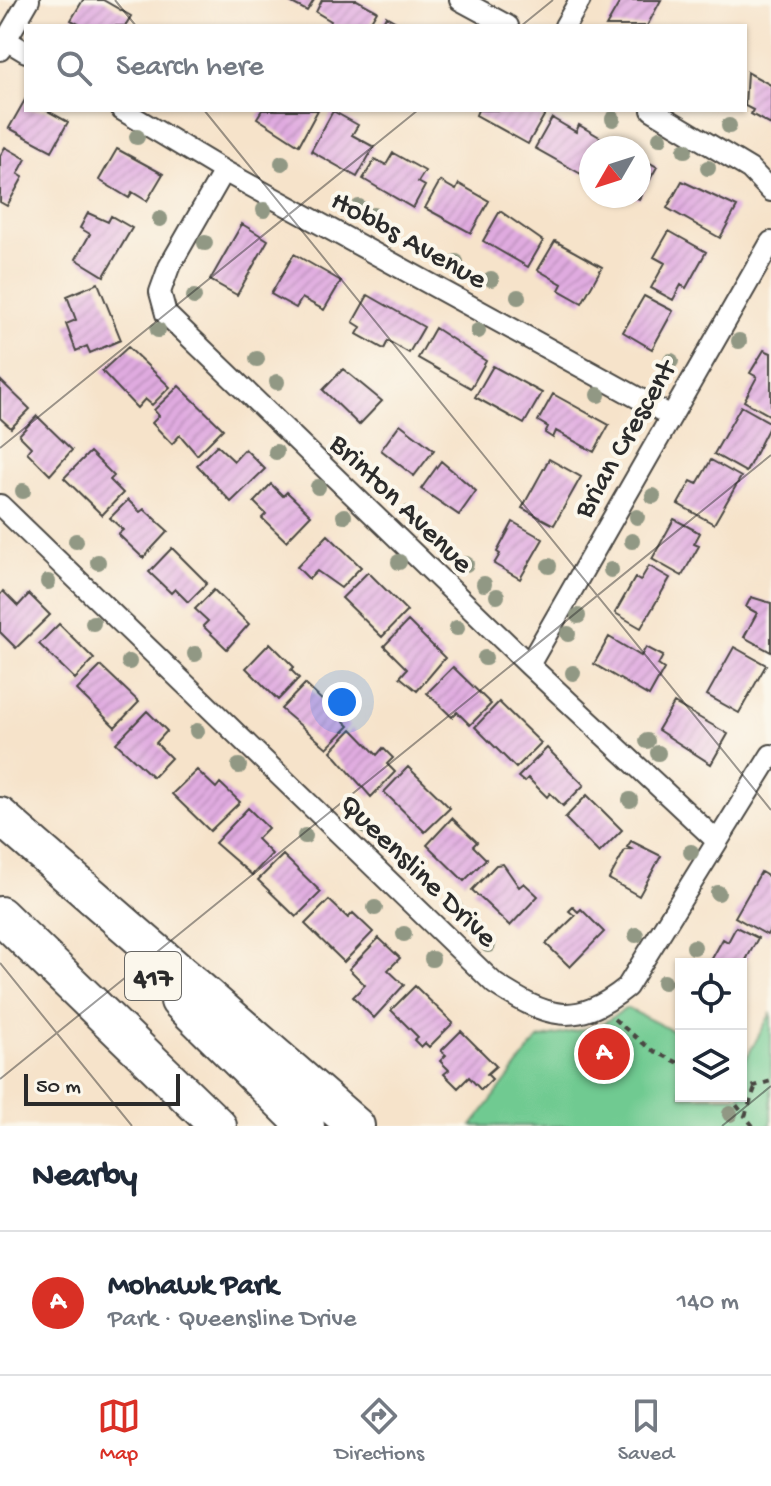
<!DOCTYPE html>
<meta charset="utf-8">
<style>
:root{--surface:#fff;--page:#f2f2f3;--text:#1f2937;--muted:#747a83;--line:#e0e1e3;--accent:#d93025}
body{margin:0;font-family:"Gochi Hand",sans-serif;background:var(--page);color:var(--text)}
.controls{position:absolute;right:24px;bottom:24px;display:grid;overflow:hidden;border-radius:0px;box-shadow:0 2px 6px #0004}
.controls button{width:72px;height:72px;display:grid;place-items:center;padding:0;border:0;border-bottom:2px solid var(--line);background:var(--surface);color:var(--text);font:40px sans-serif}
.compass{position:absolute;left:579px;top:136px;width:72px;height:72px;border-radius:50%;background:var(--surface);box-shadow:0 2px 6px #0004;rotate:231deg}
.scale{position:absolute;left:24px;bottom:20px;width:156px;box-sizing:border-box;padding-left:8px;border:4px solid #2b2b2b;border-top:0;font-size:22px;line-height:28px;white-space:nowrap;color:#2b2b2b;-webkit-text-stroke:6px #fbf7ec;paint-order:stroke}
.you{position:absolute;left:342px;top:702px;width:28px;height:28px;margin:-20px;border:6px solid #fff;border-radius:50%;background:#1a73e8;box-shadow:0 0 0 12px #1a73e833}
.badge{display:grid;place-items:center;width:52px;height:52px;border-radius:50%;background:var(--accent);color:#fff;font-size:26px;font-weight:700}
.pin{position:absolute;translate:-50% -50%;border:4px solid #fff;box-shadow:0 2px 8px #0006}
.list{margin:0;padding:0;list-style:none}
h2{display:flex;justify-content:space-between;align-items:center;height:104px;margin:0;padding:0 32px;font-size:34px}
h2 small{font-size:26px;font-weight:400;color:var(--muted)}
.list li{display:grid;grid-template-columns:52px 1fr auto;gap:24px;align-items:center;box-sizing:border-box;height:144px;padding:0 32px;border-top:2px solid var(--line)}
.list b{display:block;font-size:30px;white-space:nowrap}
.list p{margin:0;font-size:26px;white-space:nowrap;color:var(--muted)}
.list em{font-size:26px;font-style:normal;color:var(--muted)}
.icon{flex:none;width:44px;height:44px;fill:none;stroke:currentColor;stroke-width:2;stroke-linecap:round;stroke-linejoin:round}
.map{position:relative;flex:none;width:771px;height:1126px;overflow:hidden}
.search{position:absolute;background:var(--surface);box-shadow:0 2px 6px #0004;left:24px;right:24px;top:24px;height:88px;display:flex;align-items:center;gap:20px;box-sizing:border-box;padding:0 28px;border-radius:0px;color:var(--muted);font-size:30px}
.sheet{height:248px;background:var(--surface)}
nav{display:flex;justify-content:space-around;align-items:center;box-sizing:border-box;height:112px;border-top:2px solid var(--line);background:var(--surface);font-size:22px;color:var(--muted)}
nav a{display:grid;justify-items:center;gap:4px}
nav .on{color:var(--accent)}
.map>svg:first-child{display:block}
.green{fill:#6fca91;stroke:#4d7a5e;stroke-width:2}
.building{fill:url(#building-hatch)}
.lines{fill:none;stroke-linecap:round;stroke-linejoin:round}
.minor-casing{stroke:#494743;stroke-width:24}
.motorway-casing{stroke:#494743;stroke-width:40}
.path{stroke:#494743;stroke-width:4;stroke-dasharray:6 6;stroke-linecap:butt}
.minor{stroke:#fff;stroke-width:20}
.motorway{stroke:#fff;stroke-width:36}
.tree{fill:#919884}
.ticks{fill:none;stroke:#2b2b2b;stroke-width:2;stroke-opacity:0.45}
.labels{text-anchor:middle;stroke-width:8;stroke-linejoin:round;paint-order:stroke}
.shield{fill:#fbf7ec;stroke:#696865;stroke-width:2}
.shield-label{font-size:28px;font-weight:bold;fill:#2b2b2b}
.street-label{font-size:30px;fill:#2b2b2b;stroke:#fbf7ec}
</style>
<div class="map">
<svg width="771" height="1126" viewBox="0 0 771 1126">
<defs>
<pattern id="building-hatch" width="6" height="6" patternUnits="userSpaceOnUse" patternTransform="scale(2)"><rect width="6" height="6" fill="#e0abe0"/><path d="M-1 1l2-2M0 6l6-6M5 7l2-2" fill="none" stroke="#c093c0"/></pattern>
</defs>
<rect width="100%" height="100%" fill="#fbf7ec"/>
<filter id="ink" filterUnits="userSpaceOnUse"><feTurbulence type="fractalNoise" baseFrequency=".0125" numOctaves="2"/><feDisplacementMap in="SourceGraphic" scale="16" xChannelSelector="R" yChannelSelector="G"/><feConvolveMatrix kernelMatrix="1 2 1 2 8 2 1 2 1" color-interpolation-filters="sRGB"/></filter>
<filter id="wash" filterUnits="userSpaceOnUse"><feTurbulence type="fractalNoise" baseFrequency=".006" numOctaves="4" result="noise"/><feDisplacementMap in="SourceGraphic" scale="32" xChannelSelector="R" yChannelSelector="G"/><feGaussianBlur stdDeviation="1.8" result="paint"/><feColorMatrix in="noise" values="0 0 0 0 0 0 0 0 0 0 0 0 0 0 0 0 0 1.4 0 .05"/><feComposite in="paint" operator="in"/></filter>
<g filter="url(#wash)">
<rect width="100%" height="100%" fill="#f6e3ca"/>
<path class="green" d="M627,1008l54,27v61h60v-28l30,-55v113h-299l66,-87 60,-13z"/>
<g id="blocks">
<path class="building" d="M83,0h20l28,16 -6,10h-43l-11,-6z
M286,0h28l-7,11z
M322,0h35l20,11 -9,15h-40l3,-5 -15,-9z
M621,0h40l-14,26h-41z
M386,16l17,10h-22z
M747,72l24,13v40l-20,-11 2,-4 -8,-4z
M26,98v12h20l22,12 -16,29 -43,-23z
M262,110h56l-19,35 -42,-27z
M478,110h60l7,4 -17,30 -52,-29z
M333,111l25,14 -6,10 22,12 -17,30 -46,-26z
M552,118l24,14 3,-7 24,14 -5,8 -7,1v9l-10,17 -46,-26z
M5,147l21,12 -8,15 5,3 -16,29 -7,-4v-46z
M117,149l46,25 -16,27 -15,-9 -3,6 -30,-18z
M393,153l32,18 -7,11 7,4 -12,22 -50,-29 12,-20 11,6z
M639,157l18,10 -18,32 -6,-3h6z
M440,181l16,9 3,-6 30,17 -18,32 -46,-25z
M682,181l55,26 -17,31 -53,-30z
M500,211l43,30 -15,26 -45,-26z
M88,213l20,9 3,-6 21,12 -28,48 -28,-17 14,-25 -10,-6z
M242,224l26,16 -31,55 -27,-15z
M669,231l37,21 -20,36 -5,-3 -8,15 -22,-12 14,-25 -11,-6z
M555,241l47,26 -20,36 -23,-13 3,-6 -24,-14z
M294,254l47,27 -17,29 -22,-12 -6,10 -25,-14z
M98,283l23,57 -31,13 -3,-7 -11,5 -10,-27 10,-4 -9,-24z
M368,295l56,32 -15,26 -21,-12 -4,8 -27,-15 4,-7 -8,-5z
M644,296l29,15 -21,38 -29,-17z
M435,328l51,33 -15,27 -53,-30z
M128,347l42,40 -18,18 -7,-6 -8,9 -35,-37z
M764,350l7,3v63l-27,-15 13,-24 -7,-4z
M493,366l49,27 -18,31 -49,-27z
M343,369l39,32 -23,24 -36,-35z
M0,380l30,29 -19,19 -11,-10z
M179,386l44,43 -26,26 -17,-20 -8,9 -20,-21 7,-7 -5,-6z
M553,394l56,31 -15,27 -38,-21 -3,7 -8,-5 3,-6 -10,-6z
M741,406l30,17 -25,49 -32,-18z
M37,416l35,34 -22,25 -23,-23 4,-5 -12,-12z
M400,424l34,26 -20,26 -33,-26z
M217,445l17,16 11,-12 20,20 -34,33 -34,-37z
M90,452l24,24 -4,4 13,13 -21,22 -38,-37z
M549,459l32,18 -27,48 -32,-17z
M711,460l30,17 -27,47 -36,-20 13,-23 6,3z
M441,461l35,30 -17,24 -38,-26z
M271,484l12,12 4,-4 24,23 -25,26 -24,-23 4,-4 -12,-12z
M128,500l12,12 4,-3 24,22 -25,27 -25,-24 5,-4 -13,-12z
M674,519l26,14 -6,11 5,2 -17,30 -30,-17z
M513,522l30,17 -23,40 -26,-15 6,-10 -3,-2z
M328,535l33,32 -20,21 -24,-17 -8,8 -12,-12z
M172,548l35,35 -19,19 -13,-13 -4,4 -22,-21z
M649,566l21,12 -29,50 -26,-15 20,-35 5,3z
M368,572l39,39 -25,26 -40,-39z
M214,590l35,34 -22,25 -24,-23 5,-5 -13,-12z
M3,591l15,15 11,-12 21,21 -34,33 -16,-16v-37z
M751,597l20,6v49l-27,-15 13,-24 -11,-6z
M408,621l37,37 -28,33 -17,-14 7,-8 -23,-23z
M59,624l35,35 -19,20 -36,-35z
M609,637l32,19 5,-9 17,9 -5,9 6,4 -15,27 -55,-32z
M270,643l24,24 -3,3 8,8 -21,22 -32,-32z
M734,647l32,18 -27,48 -32,-18z
M101,666l38,36 -24,25 -38,-37z
M453,667l38,37 -21,21 -13,-13 -5,5 -25,-24z
M305,684l44,42 -22,22 -46,-39z
M499,702l42,41 -25,25 -41,-41z
M674,703l54,31 -17,30 -53,-34z
M147,711l20,20 -11,12 15,15 -18,19 -37,-34z
M352,729l25,26 6,-7 10,10 -6,6 8,8 -24,25 -40,-46z
M547,748l37,37 -21,21 -13,-13 -3,4 -19,-19 -4,4 -6,-5z
M408,767l42,41 -25,24 -41,-40z
M197,770l19,18 4,-5 20,19 -30,29 -38,-37z
M587,795l35,35 -23,23 -34,-35z
M248,808l20,20 -11,11 15,15 -20,21 -37,-32z
M452,818l25,24 -4,4 13,13 -22,22 -37,-36z
M631,841l30,15 -22,40 -30,-17 16,-29 6,-1 -4,-2z
M283,855l38,37 -25,25 -38,-37z
M503,864l16,23 5,-4 14,13 -28,30 -38,-36 24,-25z
M761,872l10,6v50l-4,7 -32,-18z
M329,900l19,18 5,-5 20,19 -29,30 -39,-38z
M573,907l5,5 3,-3 23,23 -34,35 -24,-23 29,-28 -6,-5z
M736,927l22,11 -17,31v-5h-32l14,-25 5,3z
M379,938l21,20 -12,12 16,15 -30,33 -21,-21 12,-12 -16,-16z
M415,986l38,37 -24,24 -4,-4 -4,4 -7,-7 4,-3 -27,-27z
M461,1031l35,35 -9,8 5,5 -11,11 -12,-13 -11,11 -14,-14 5,-4 -9,-9 6,-6 -5,-4z"/>
</g>
</g>
<g filter="url(#ink)">
<use href="#blocks" fill-opacity="0" stroke="#494743" stroke-width="2"/>
<g class="lines">
<defs>
<path id="minor" d="M460,0l48,26
M565,26l15,-26
M6,40l20,12
M0,50l29,-50
M122,110l102,61 447,245
M652,110l98,59 21,22
M224,171l-55,96 -9,25 6,22 363,351 188,176
M0,505l495,479c51,33 80,45 132,3l144,-232
M529,665l242,-423"/>
<path id="motorway" d="M0,816l356,310
M0,915l218,211
M179,1001l127,125"/>
</defs>
<use href="#minor" class="minor-casing"/>
<use href="#motorway" class="motorway-casing"/>
<path class="path" d="M614,1019l36,30 31,15
M741,1090l30,-9
M729,1096l16,20
M753,1126l-8,-10 10,-28"/>
<use href="#minor" class="minor"/>
<use href="#motorway" class="motorway"/>
</g>
<g class="tree">
<circle cx="613" cy="119" r="8"/>
<circle cx="729" cy="126" r="8"/>
<circle cx="137" cy="137" r="8"/>
<circle cx="660" cy="138" r="8"/>
<circle cx="685" cy="150" r="8"/>
<circle cx="282" cy="163" r="8"/>
<circle cx="708" cy="168" r="8"/>
<circle cx="359" cy="207" r="8"/>
<circle cx="264" cy="210" r="8"/>
<circle cx="373" cy="215" r="8"/>
<circle cx="160" cy="219" r="8"/>
<circle cx="205" cy="243" r="8"/>
<circle cx="456" cy="262" r="8"/>
<circle cx="491" cy="279" r="8"/>
<circle cx="194" cy="297" r="8"/>
<circle cx="518" cy="297" r="8"/>
<circle cx="158" cy="330" r="8"/>
<circle cx="478" cy="331" r="8"/>
<circle cx="739" cy="341" r="8"/>
<circle cx="257" cy="359" r="8"/>
<circle cx="671" cy="361" r="8"/>
<circle cx="277" cy="382" r="8"/>
<circle cx="598" cy="395" r="8"/>
<circle cx="276" cy="452" r="8"/>
<circle cx="378" cy="483" r="8"/>
<circle cx="318" cy="487" r="8"/>
<circle cx="23" cy="491" r="8"/>
<circle cx="653" cy="496" r="8"/>
<circle cx="409" cy="513" r="8"/>
<circle cx="344" cy="516" r="8"/>
<circle cx="637" cy="517" r="8"/>
<circle cx="76" cy="541" r="8"/>
<circle cx="632" cy="541" r="8"/>
<circle cx="98" cy="562" r="8"/>
<circle cx="399" cy="562" r="8"/>
<circle cx="466" cy="564" r="8"/>
<circle cx="549" cy="566" r="8"/>
<circle cx="611" cy="570" r="8"/>
<circle cx="48" cy="582" r="8"/>
<circle cx="484" cy="584" r="8"/>
<circle cx="497" cy="596" r="8"/>
<circle cx="578" cy="616" r="8"/>
<circle cx="93" cy="623" r="8"/>
<circle cx="457" cy="628" r="8"/>
<circle cx="568" cy="634" r="8"/>
<circle cx="195" cy="654" r="8"/>
<circle cx="485" cy="658" r="8"/>
<circle cx="129" cy="662" r="8"/>
<circle cx="573" cy="673" r="8"/>
<circle cx="197" cy="731" r="8"/>
<circle cx="647" cy="741" r="8"/>
<circle cx="658" cy="753" r="8"/>
<circle cx="239" cy="766" r="8"/>
<circle cx="630" cy="800" r="8"/>
<circle cx="366" cy="827" r="8"/>
<circle cx="305" cy="836" r="8"/>
<circle cx="691" cy="852" r="8"/>
<circle cx="405" cy="863" r="8"/>
<circle cx="718" cy="893" r="8"/>
<circle cx="375" cy="908" r="8"/>
<circle cx="455" cy="908" r="8"/>
<circle cx="471" cy="925" r="8"/>
<circle cx="404" cy="934" r="8"/>
<circle cx="636" cy="935" r="8"/>
<circle cx="488" cy="945" r="8"/>
<circle cx="694" cy="947" r="8"/>
<circle cx="432" cy="959" r="8"/>
<circle cx="664" cy="982" r="8"/>
<circle cx="730" cy="1114" r="8"/>
</g>
</g>
<path class="ticks" d="M115,0l21,26M521,26l32,-26M204,110l567,700M0,448l418,-338M0,963l132,163M0,1079l771,-624M722,1126l49,-40"/>
<g class="labels">
<rect class="shield" x="125" y="952" width="56" height="48" rx="6"/>
<g class="shield-label">
<text x="153" y="986">417</text>
</g>
<g class="street-label">
<text transform="translate(410 238) rotate(29)" y="10">Hobbs Avenue</text>
<text transform="translate(623 438) rotate(-60)" y="10">Brian Crescent</text>
<text transform="translate(403 502) rotate(44)" y="10">Brinton Avenue</text>
<text transform="translate(420 869) rotate(44)" y="10">Queensline Drive</text>
</g>
</g>
</svg>
<div class="controls">
<button><svg class="icon" aria-label="locate" viewBox="0 0 24 24"><circle cx="12" cy="12" r="6"/><path d="M12 2v4M12 18v4M2 12h4M18 12h4"/></svg></button>
<button><svg class="icon" aria-label="layers" viewBox="0 0 24 24"><path d="M12 4l9 5-9 5-9-5zM3 14l9 5 9-5"/></svg></button>
</div>
<svg class="compass" viewBox="-18 -18 36 36"><path d="M0-13l5 13h-10z" fill="#e53935"/><path d="M0 13l5-13h-10z" fill="#747a83"/></svg>
<div class="scale">50 m</div>
<div class="you"></div>
<div class="pin badge" style="left:604px;top:1054px">A</div>
<div class="search"><svg class="icon" aria-label="search" viewBox="0 0 24 24"><circle cx="10" cy="10" r="6"/><path d="M15 15l6 6"/></svg>Search here</div>
</div>
<section class="sheet">
<h2>Nearby<small></small></h2>
<ul class="list">
<li><span class="badge">A</span><div><b>Mohawk Park</b><p>Park · Queensline Drive</p></div><em>140 m</em></li>
</ul>
</section>
<nav>
<a class="on"><svg class="icon" aria-label="map" viewBox="0 0 24 24"><path d="M3 6l6-2 6 2 6-2v14l-6 2-6-2-6 2zM9 4v14M15 6v14"/></svg>Map</a>
<a><svg class="icon" aria-label="directions" viewBox="0 0 24 24"><path d="M12 3l9 9-9 9-9-9zM9 14v-3h6M13 9l2 2-2 2"/></svg>Directions</a>
<a><svg class="icon" aria-label="saved" viewBox="0 0 24 24"><path d="M7 4h10v16l-5-4-5 4z"/></svg>Saved</a>
</nav>
